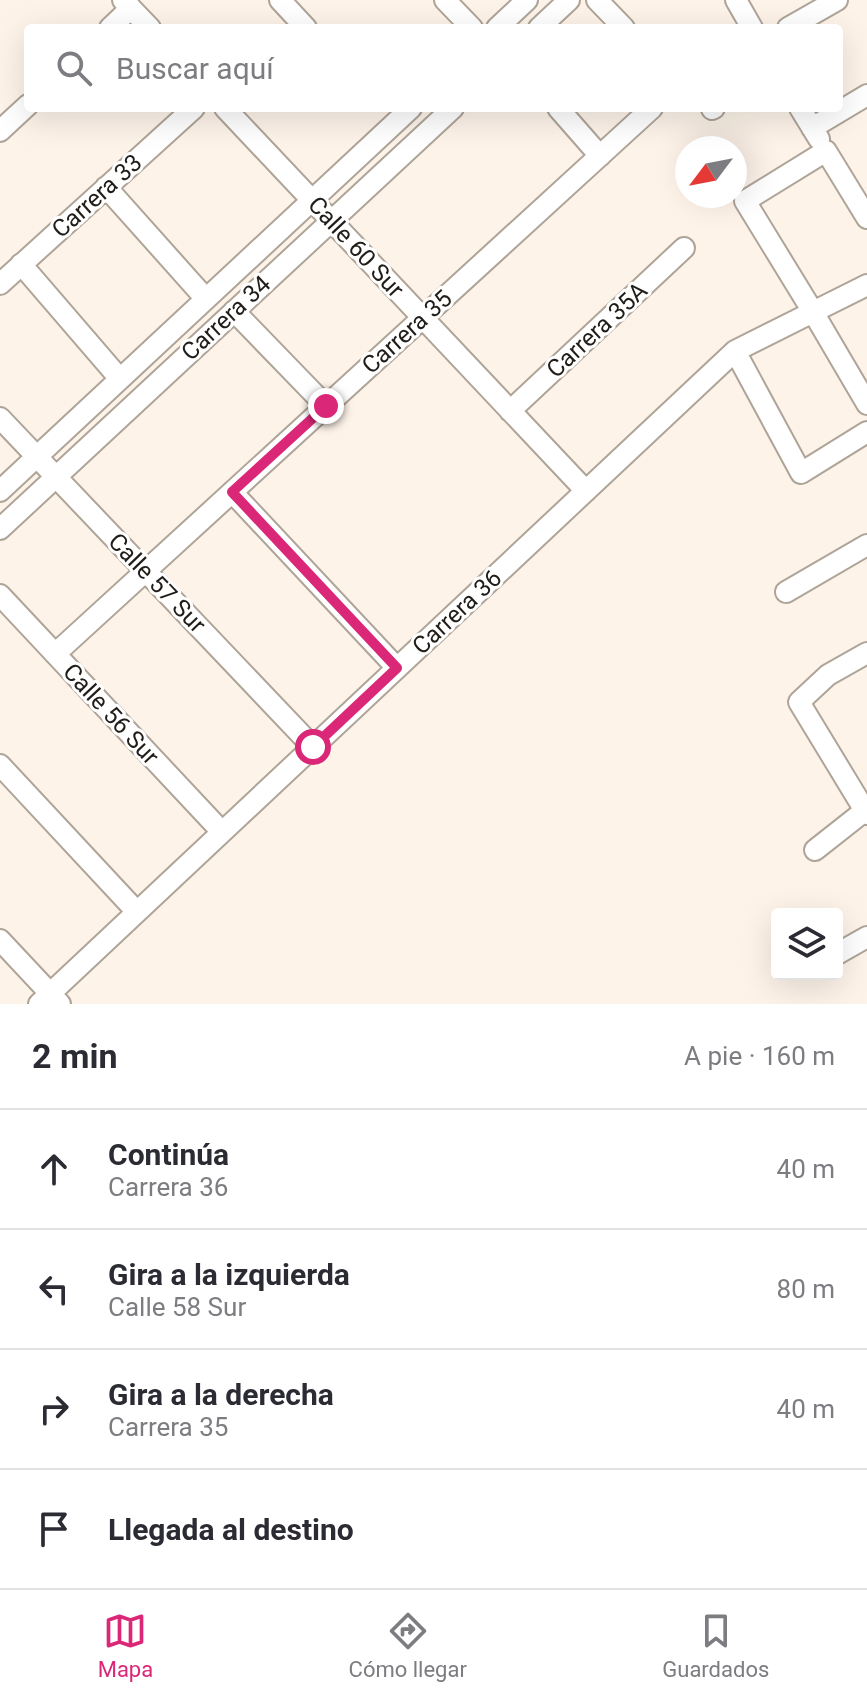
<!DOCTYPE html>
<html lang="es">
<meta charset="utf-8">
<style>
:root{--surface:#fff;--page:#f2f2f3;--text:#2b2b33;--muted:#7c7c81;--line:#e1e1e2;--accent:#db2777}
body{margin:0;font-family:Roboto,sans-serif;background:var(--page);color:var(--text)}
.controls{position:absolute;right:24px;bottom:24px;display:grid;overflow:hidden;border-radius:8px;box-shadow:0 8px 32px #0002}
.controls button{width:72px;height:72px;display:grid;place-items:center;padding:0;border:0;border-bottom:2px solid var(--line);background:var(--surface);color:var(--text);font:40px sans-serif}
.compass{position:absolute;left:675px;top:136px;width:72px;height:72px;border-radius:50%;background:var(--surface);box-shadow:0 8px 32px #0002;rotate:238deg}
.stop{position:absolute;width:24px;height:24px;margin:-18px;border:6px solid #db2777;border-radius:50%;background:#fff}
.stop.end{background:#db2777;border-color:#fff;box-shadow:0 2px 8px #0008}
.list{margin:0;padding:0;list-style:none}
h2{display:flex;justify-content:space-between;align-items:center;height:104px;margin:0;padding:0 32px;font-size:34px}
h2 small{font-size:26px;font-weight:400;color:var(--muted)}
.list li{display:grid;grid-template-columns:52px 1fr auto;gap:24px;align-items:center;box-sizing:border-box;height:120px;padding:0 32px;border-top:2px solid var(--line)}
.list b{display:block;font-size:30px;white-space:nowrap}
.list p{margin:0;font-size:26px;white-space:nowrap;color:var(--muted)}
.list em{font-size:26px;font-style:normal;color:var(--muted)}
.icon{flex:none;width:44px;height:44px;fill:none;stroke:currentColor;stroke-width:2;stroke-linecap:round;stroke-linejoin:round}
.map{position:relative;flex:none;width:867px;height:1004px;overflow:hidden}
.search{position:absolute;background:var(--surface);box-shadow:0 8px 32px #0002;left:24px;right:24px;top:24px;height:88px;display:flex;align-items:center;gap:20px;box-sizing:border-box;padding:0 28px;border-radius:8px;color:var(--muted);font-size:30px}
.sheet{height:584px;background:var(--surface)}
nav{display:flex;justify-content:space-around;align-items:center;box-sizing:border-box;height:112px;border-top:2px solid var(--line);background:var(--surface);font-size:22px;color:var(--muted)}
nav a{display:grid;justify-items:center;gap:4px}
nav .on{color:var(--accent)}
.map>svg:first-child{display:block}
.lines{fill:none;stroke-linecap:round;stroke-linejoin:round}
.minor-casing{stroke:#afa498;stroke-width:24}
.minor{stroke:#fff;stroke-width:20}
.route{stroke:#db2777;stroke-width:10}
.labels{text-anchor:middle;stroke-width:6;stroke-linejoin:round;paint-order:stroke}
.street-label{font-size:24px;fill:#201c18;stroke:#fff}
</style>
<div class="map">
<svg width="867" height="1004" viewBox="0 0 867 1004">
<rect width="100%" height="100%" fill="#fdf3e9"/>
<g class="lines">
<defs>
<path id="minor" d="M123,0l27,28
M280,0l26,28
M445,0l27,28
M597,0l27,28
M736,0l16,28
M110,28l21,-20
M497,28l30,-28
M539,28l30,-28
M788,28l49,-28
M225,108l361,383
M558,108l42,48
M800,108l19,31
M712,109l2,-1
M812,128l55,-33
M0,131l28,-26
M106,187l100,112
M867,218l-41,-67 -81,50 68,111 54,-27
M21,264l99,115
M0,284l194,-176
M234,311l92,95
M735,351l66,122 66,-41
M510,411l174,-163
M0,418l313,329
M0,491l411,-383
M232,492l165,176
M0,529l453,-421
M786,592l81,-47
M0,595l222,237
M867,653l-39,22 -29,27 68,112
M55,654l597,-546
M0,765l137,147
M815,850l52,-41
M0,940l60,64
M837,954l30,-17
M39,1004l696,-653 78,-39 54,92"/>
</defs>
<use href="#minor" class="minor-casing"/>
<use href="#minor" class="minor"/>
</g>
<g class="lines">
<path class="route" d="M313,747l84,-79 -165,-176 94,-86"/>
</g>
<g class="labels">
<g class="street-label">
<text transform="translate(97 196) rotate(-42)" y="8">Carrera 33</text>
<text transform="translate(356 247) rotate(47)" y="8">Calle 60 Sur</text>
<text transform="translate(226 318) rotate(-43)" y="8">Carrera 34</text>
<text transform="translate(597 330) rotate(-43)" y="8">Carrera 35A</text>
<text transform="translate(407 332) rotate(-42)" y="8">Carrera 35</text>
<text transform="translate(157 583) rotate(46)" y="8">Calle 57 Sur</text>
<text transform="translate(457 612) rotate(-43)" y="8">Carrera 36</text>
<text transform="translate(111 714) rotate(47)" y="8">Calle 56 Sur</text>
</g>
</g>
</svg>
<div class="controls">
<button><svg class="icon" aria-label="layers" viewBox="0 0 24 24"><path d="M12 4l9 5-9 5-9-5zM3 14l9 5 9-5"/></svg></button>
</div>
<svg class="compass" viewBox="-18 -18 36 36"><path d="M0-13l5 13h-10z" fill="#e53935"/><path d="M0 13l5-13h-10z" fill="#7c7c81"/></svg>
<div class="stop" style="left:313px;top:747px"></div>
<div class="stop end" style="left:326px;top:406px"></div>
<div class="search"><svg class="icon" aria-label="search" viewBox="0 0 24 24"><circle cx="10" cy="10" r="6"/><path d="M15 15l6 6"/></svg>Buscar aquí</div>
</div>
<section class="sheet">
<h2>2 min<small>A pie · 160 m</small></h2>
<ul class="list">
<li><svg class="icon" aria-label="ahead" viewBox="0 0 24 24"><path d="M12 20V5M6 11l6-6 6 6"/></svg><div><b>Continúa</b><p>Carrera 36</p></div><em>40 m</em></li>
<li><svg class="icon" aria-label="left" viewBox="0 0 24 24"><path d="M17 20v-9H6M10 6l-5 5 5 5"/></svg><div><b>Gira a la izquierda</b><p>Calle 58 Sur</p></div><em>80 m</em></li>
<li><svg class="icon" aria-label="right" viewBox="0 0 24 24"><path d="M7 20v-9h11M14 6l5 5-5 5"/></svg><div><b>Gira a la derecha</b><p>Carrera 35</p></div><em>40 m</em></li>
<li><svg class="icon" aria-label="arrive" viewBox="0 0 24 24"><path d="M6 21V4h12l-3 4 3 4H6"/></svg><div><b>Llegada al destino</b></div></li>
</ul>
</section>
<nav>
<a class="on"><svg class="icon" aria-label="map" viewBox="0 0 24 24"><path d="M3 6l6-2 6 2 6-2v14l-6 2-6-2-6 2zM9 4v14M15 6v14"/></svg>Mapa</a>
<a><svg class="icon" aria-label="directions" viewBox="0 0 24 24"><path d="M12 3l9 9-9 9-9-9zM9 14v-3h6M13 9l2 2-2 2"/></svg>Cómo llegar</a>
<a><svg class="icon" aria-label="saved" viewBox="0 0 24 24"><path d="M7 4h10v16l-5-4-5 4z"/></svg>Guardados</a>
</nav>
